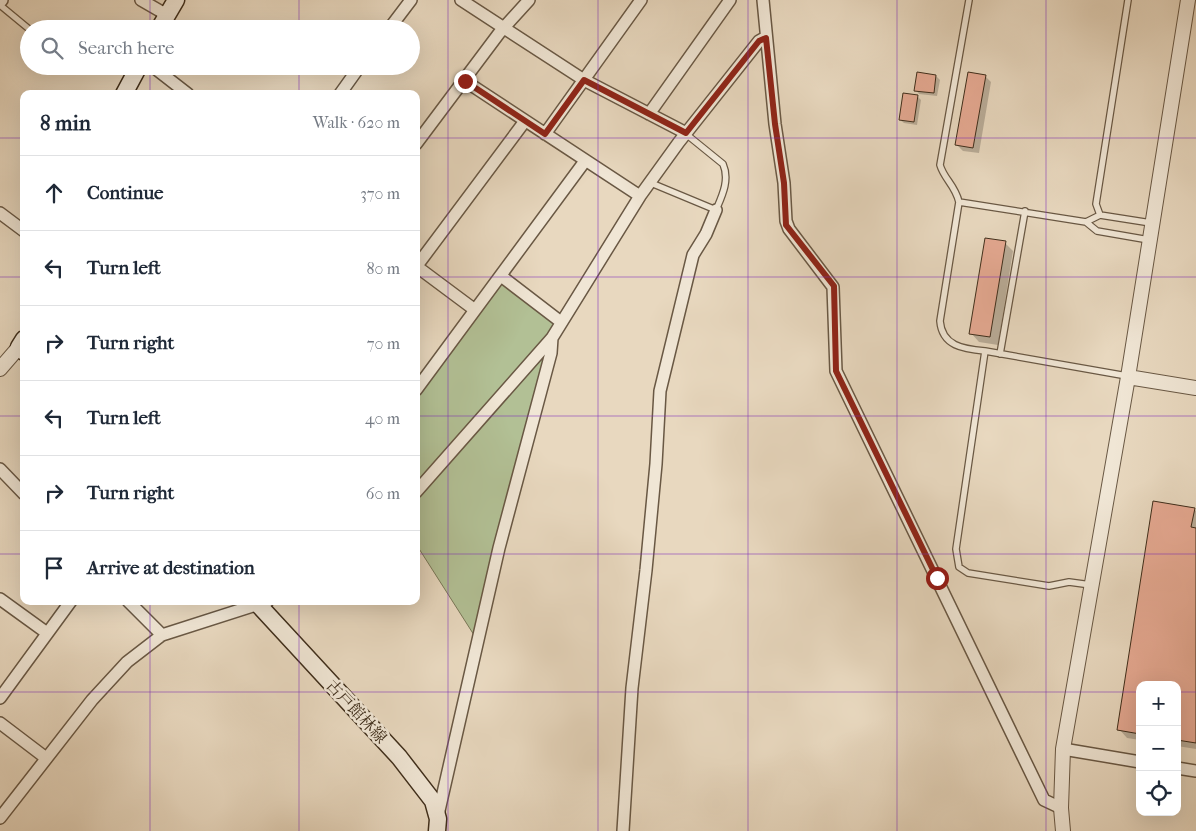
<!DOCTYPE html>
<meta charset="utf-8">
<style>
:root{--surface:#fff;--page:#f6f6f7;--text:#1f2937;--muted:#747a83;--line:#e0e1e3}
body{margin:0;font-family:"IM FELL French Canon","Noto Serif JP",serif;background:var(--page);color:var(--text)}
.controls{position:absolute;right:15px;bottom:15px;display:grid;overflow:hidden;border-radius:10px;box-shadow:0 5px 20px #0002}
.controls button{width:45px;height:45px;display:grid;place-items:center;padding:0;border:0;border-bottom:1px solid var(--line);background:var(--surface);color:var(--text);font:25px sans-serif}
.stop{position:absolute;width:15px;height:15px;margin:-11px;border:4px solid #8f2418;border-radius:50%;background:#fff}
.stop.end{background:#8f2418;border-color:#fff;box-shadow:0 1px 5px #0008}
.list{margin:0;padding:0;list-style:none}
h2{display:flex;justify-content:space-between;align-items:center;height:65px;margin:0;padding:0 20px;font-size:21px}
h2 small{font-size:16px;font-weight:400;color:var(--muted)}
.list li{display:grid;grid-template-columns:32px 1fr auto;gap:15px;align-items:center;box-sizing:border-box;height:75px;padding:0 20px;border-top:1px solid var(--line)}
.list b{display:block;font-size:19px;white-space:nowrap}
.list em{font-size:16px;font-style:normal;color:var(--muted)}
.icon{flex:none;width:28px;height:28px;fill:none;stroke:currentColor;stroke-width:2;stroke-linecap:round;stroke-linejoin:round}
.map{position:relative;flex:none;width:1196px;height:831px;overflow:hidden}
.search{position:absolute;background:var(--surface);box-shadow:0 5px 20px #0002;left:20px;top:20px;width:400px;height:55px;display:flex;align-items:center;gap:12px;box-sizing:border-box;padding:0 18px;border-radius:28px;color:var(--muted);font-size:19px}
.panel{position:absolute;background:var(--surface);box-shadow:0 5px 20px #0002;left:20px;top:90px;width:400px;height:515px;border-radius:10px}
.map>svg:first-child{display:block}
.green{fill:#b2c095;stroke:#787758}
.shadow{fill:#0003}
.building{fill:#e5a992;stroke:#3f2e1b}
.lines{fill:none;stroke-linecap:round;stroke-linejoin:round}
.service-casing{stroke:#695844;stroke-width:8}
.minor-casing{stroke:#695844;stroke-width:14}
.tertiary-casing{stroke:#695844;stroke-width:16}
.secondary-casing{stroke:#3f2e1b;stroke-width:19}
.service{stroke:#f0e6d5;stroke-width:5.5}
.minor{stroke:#f0e6d5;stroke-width:11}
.tertiary{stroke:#f0e6d5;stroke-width:14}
.secondary{stroke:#f0e6d5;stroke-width:16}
.route{stroke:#8f2418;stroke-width:6}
.grid{fill:none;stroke:#7b2cbf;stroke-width:1;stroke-opacity:0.55}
.labels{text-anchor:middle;stroke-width:5;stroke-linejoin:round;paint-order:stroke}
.street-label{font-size:16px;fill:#3f2e1b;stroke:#f0e6d5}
</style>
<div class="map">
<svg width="1196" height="831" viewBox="0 0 1196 831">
<rect width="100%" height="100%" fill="#e8d8bf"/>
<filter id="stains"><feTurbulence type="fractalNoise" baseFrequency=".004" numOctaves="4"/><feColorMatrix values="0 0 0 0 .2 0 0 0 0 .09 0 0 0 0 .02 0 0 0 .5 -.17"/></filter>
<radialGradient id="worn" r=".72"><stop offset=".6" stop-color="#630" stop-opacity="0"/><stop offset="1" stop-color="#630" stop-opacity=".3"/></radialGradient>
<path class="green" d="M498,279l57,45 -8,14 -129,145 -2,-88z
M548,349l-74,286 -58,-91v-47z"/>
<path class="shadow" d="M936,76l4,4 -3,16 -18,-2 -3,-4z
M985,76l6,6 -12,71 -16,-2 -6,-6z
M917,96l4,4 -4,25 -13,-2 -4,-3z
M1005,243l8,8 -15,94 -19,-3 -8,-9z
M1194,509l2,2v238l-19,-3v-61h-37v55l-13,-2 -8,-9z"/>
<path class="building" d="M917,72l19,3 -2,18 -20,-2z
M968,72l18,3 -13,73 -18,-3z
M903,93l15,2 -4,27 -15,-2z
M985,238l21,3 -16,96 -21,-3z
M1153,501l42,7 -4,19 5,1v215l-19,-3v-55h-37v49l-23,-4z"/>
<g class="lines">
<defs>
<path id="service" d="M969,0l-29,165c4,14 15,20 19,37l127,20 11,9 52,9
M0,5l29,24
M651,183l65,27c6,-14 14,-30 7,-46l-37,-30
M959,202l-19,119c2,25 23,28 45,30
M1100,215l-4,-11 32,-204
M1086,222l14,-7 51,8
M1000,354l25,-143
M1091,585l-22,-3 -20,4 -81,-13 -9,-6 -3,-18 29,-198 142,25"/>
<path id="minor" d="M141,0l26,15
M461,0l123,80 102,53
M763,0l12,124 9,59 2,38 3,8 44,58 3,84 208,429 17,8
M0,2l2,-2
M389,29l22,-29
M152,66l36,28
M465,81l175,115
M340,94l20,-28
M649,114l81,-114
M545,134l96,-134
M416,144l84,-112 29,-32
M0,213l24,18
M416,266l59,44
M416,267l109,-146
M501,276l60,46
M416,390l169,-229
M0,469l24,25
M416,492l136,-154 88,-142 39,-54 80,-101 7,-4
M0,599l47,34
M128,601l34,34
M0,698l71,-97
M0,723l46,35
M1063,749l77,13
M1177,768l19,3
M438,815l61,-267 52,-195 1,-15
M0,818l92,-118 35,-38 35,-27 106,-34
M623,831l9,-143 14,-118 10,-106 4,-73 33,-136 13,-21 10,-24"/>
<path id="tertiary" d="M0,369l19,-22
M1128,377l68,11
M1063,831l-2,-23 2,-59 65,-372 60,-377"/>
<path id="secondary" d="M159,29l17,-29
M124,94l15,-28
M24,339l-5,8 5,5
M255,601l144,156 34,44 5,18 -1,12"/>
</defs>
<use href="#service" class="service-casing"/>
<use href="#minor" class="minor-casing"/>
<use href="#tertiary" class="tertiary-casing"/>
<use href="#secondary" class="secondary-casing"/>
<use href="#service" class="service"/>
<use href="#minor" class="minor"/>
<use href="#tertiary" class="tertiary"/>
<use href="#secondary" class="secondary"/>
</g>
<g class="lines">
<path class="route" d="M465,81l80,53 39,-54 102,53 73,-92 7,-3 9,86 9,59 2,42 48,61 2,85 101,207"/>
</g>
<path class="grid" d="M150,0v29M299,0v29M448,0v831M598,0v831M748,0v831M897,0v831M1046,0v831M150,66v28M299,66v28M0,138h24M416,138h780M0,277h24M416,277h780M0,416h24M416,416h780M0,554h24M416,554h780M150,601v230M299,601v230M0,692h1140M1177,692h19"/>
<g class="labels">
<g class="street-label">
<text transform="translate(357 711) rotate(47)" y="6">古戸館林線</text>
</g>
</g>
<rect width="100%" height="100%" filter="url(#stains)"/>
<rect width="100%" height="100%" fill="url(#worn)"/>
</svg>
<div class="controls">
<button>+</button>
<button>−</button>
<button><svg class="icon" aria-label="locate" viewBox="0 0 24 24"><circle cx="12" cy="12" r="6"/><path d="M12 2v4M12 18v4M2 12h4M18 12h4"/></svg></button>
</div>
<div class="stop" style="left:937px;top:578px"></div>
<div class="stop end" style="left:465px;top:81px"></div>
<div class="search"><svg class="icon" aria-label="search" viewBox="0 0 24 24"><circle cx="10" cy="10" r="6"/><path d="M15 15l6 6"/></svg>Search here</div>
<section class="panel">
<h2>8 min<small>Walk · 620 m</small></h2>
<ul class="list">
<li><svg class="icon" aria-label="ahead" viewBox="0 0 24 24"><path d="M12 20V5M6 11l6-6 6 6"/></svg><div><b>Continue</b></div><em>370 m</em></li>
<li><svg class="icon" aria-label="left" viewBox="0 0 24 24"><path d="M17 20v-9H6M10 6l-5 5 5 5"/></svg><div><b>Turn left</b></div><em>80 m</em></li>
<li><svg class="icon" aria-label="right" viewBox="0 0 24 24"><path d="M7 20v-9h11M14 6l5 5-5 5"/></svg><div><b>Turn right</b></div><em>70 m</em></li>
<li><svg class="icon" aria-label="left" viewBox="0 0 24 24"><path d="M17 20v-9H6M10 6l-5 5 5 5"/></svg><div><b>Turn left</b></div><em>40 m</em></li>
<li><svg class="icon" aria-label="right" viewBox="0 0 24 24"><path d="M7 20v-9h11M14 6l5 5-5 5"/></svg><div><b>Turn right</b></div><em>60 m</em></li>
<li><svg class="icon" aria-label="arrive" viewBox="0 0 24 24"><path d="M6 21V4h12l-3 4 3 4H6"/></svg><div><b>Arrive at destination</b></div></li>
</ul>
</section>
</div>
